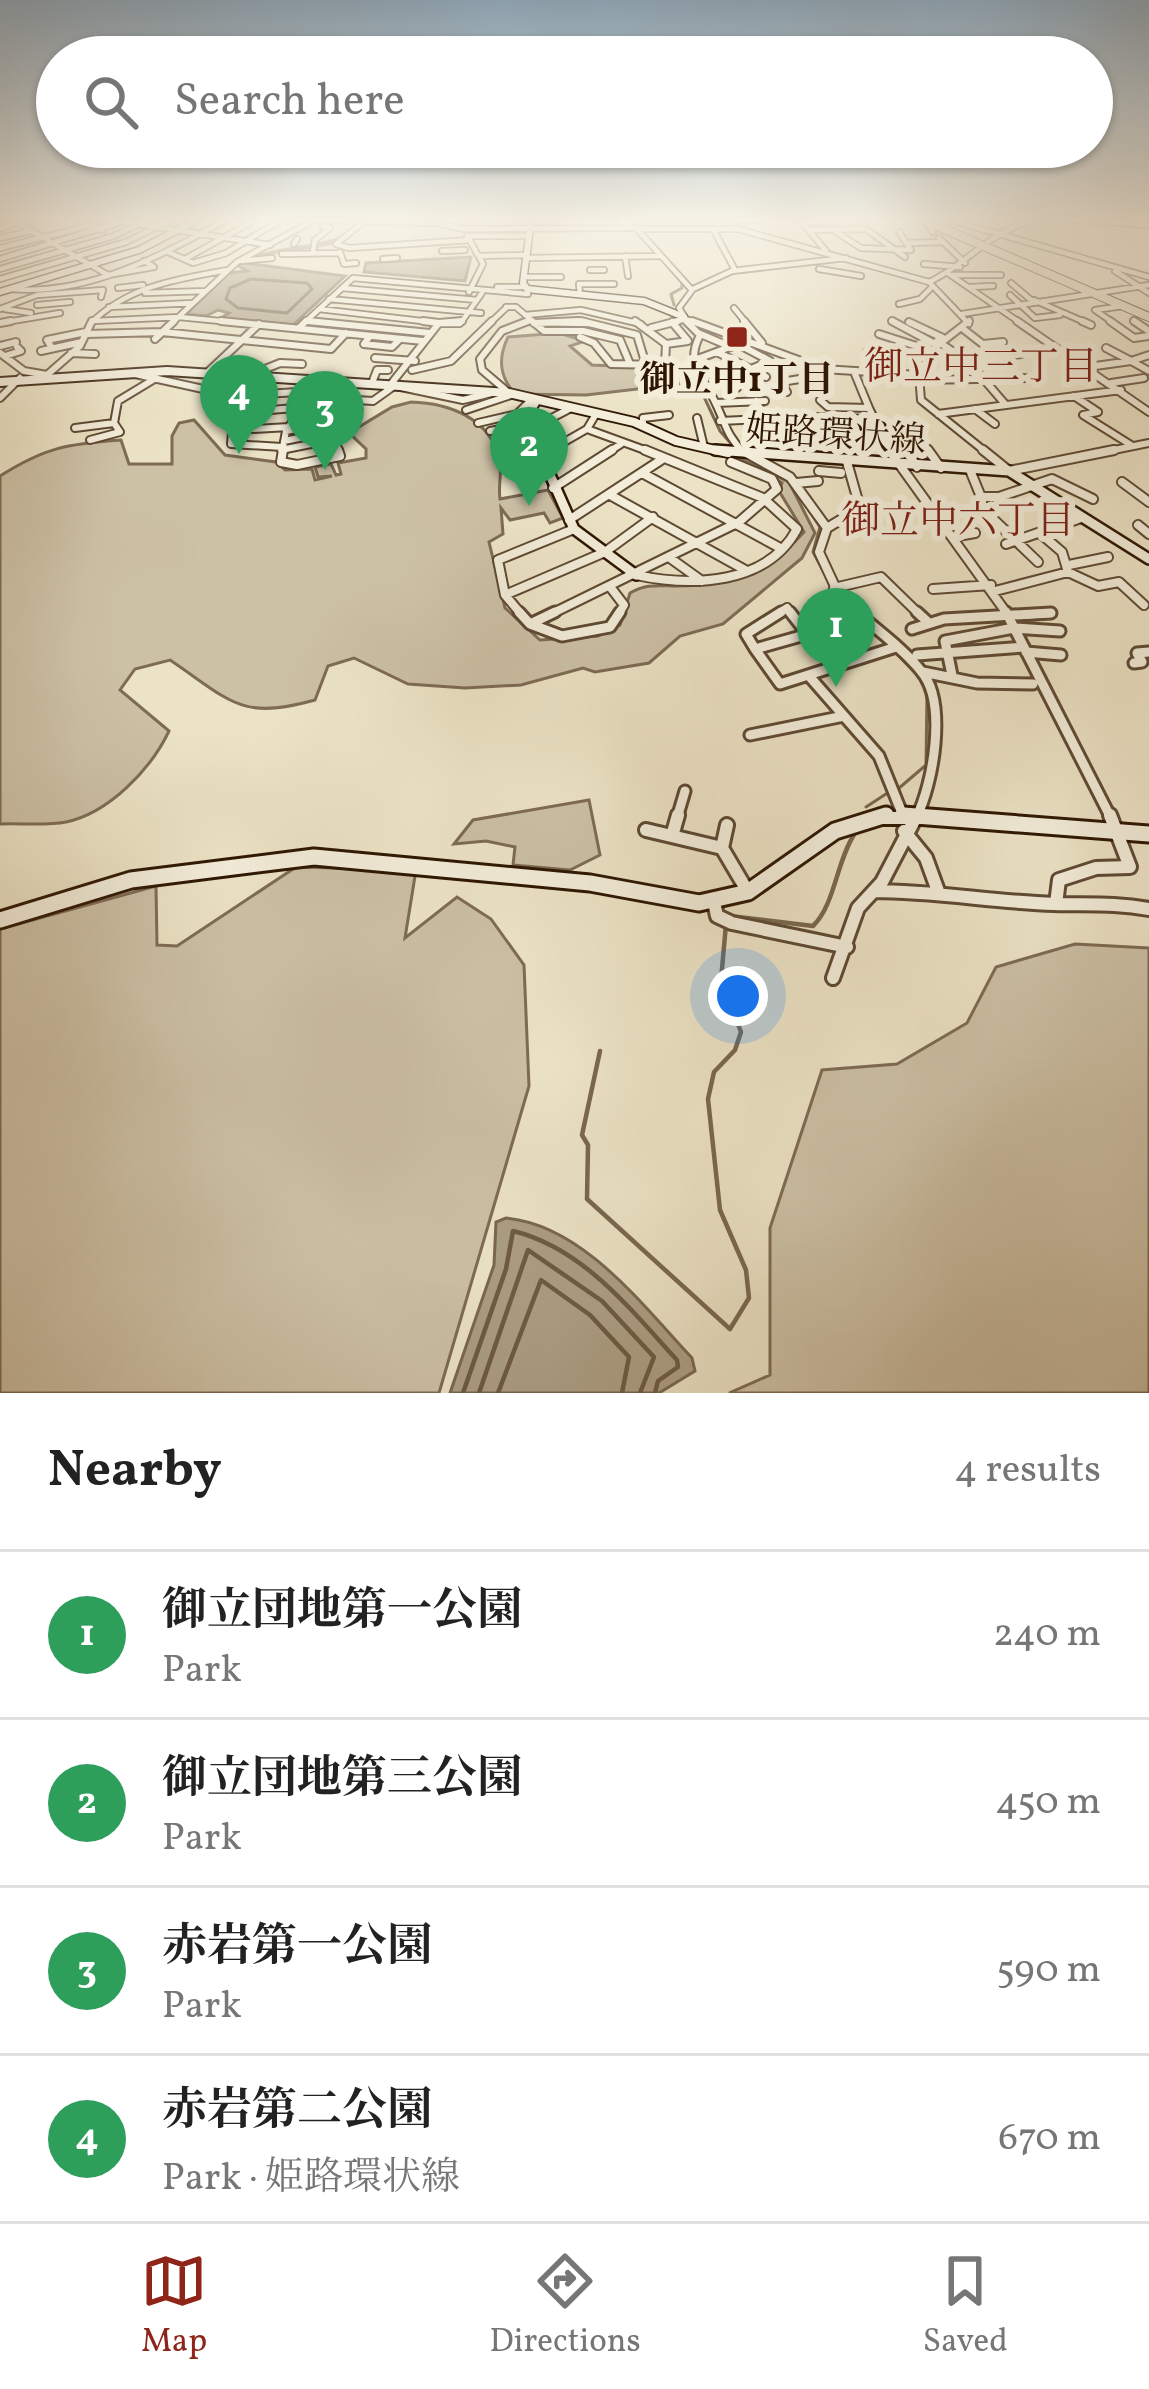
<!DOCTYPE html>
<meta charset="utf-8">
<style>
:root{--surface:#fff;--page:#f2f2f2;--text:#222;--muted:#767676;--line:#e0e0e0;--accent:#8f2418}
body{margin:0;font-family:Vollkorn,"Noto Serif JP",serif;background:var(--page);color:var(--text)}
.you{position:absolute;left:738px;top:996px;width:42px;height:42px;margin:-30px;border:9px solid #fff;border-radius:50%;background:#1a73e8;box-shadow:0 0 0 18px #1a73e833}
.badge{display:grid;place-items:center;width:78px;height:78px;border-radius:50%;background:var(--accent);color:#fff;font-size:39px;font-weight:700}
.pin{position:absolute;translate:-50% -99px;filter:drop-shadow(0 3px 6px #0008)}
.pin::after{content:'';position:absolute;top:63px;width:42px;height:36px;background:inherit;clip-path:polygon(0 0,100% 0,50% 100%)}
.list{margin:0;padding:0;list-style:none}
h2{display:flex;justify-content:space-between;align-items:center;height:156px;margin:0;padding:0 48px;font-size:51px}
h2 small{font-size:39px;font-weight:400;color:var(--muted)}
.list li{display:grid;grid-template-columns:78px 1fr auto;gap:36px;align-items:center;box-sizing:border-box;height:168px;padding:0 48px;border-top:3px solid var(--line)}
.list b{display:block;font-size:45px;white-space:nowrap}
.list p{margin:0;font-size:39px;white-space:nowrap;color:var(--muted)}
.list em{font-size:39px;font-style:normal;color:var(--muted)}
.icon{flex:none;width:66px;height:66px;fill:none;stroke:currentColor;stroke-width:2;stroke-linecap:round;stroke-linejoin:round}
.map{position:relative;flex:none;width:1149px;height:1393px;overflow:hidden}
.search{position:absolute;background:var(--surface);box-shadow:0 3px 9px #0004;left:36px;right:36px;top:36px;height:132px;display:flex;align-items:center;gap:30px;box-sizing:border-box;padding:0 42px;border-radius:66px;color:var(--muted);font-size:45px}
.sheet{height:828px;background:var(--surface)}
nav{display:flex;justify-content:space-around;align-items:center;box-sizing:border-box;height:168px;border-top:3px solid var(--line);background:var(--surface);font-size:33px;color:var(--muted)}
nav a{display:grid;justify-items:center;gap:6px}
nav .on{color:var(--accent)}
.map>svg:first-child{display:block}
.green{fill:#ccc0a5;stroke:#7d6b54;stroke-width:3}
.water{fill:#ab9d83;stroke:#79674f;stroke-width:3}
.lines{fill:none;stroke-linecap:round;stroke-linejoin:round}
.shore-far1{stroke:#6c5a42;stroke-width:3}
.shore{stroke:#6c5a42;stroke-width:4.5}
.stream-far1{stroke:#79674f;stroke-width:3}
.stream{stroke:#79674f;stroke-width:4.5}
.street-far4-casing{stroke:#5e4933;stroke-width:8}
.street-far3-casing{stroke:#5e4933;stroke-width:10}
.street-far2-casing{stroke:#5e4933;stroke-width:12}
.street-far1-casing{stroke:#5e4933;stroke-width:15}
.street-casing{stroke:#5e4933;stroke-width:18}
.secondary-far4-casing{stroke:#2e1602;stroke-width:9}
.secondary-far3-casing{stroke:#2e1602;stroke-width:12}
.secondary-far2-casing{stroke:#2e1602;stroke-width:14}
.secondary-far1-casing{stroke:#2e1602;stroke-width:18}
.secondary-casing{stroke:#2e1602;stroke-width:21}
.primary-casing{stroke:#2e1602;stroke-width:10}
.street-far4{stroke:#f3edda;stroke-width:4.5}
.street-far3{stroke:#f3edda;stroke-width:6}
.street-far2{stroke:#f3edda;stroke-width:8}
.street-far1{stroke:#f3edda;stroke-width:9}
.street{stroke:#f3edda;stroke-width:12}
.secondary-far4{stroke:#f3edda;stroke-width:6}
.secondary-far3{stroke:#f3edda;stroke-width:8}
.secondary-far2{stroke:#f3edda;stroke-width:9}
.secondary-far1{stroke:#f3edda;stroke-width:12}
.secondary{stroke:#f3edda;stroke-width:15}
.primary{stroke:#ece3c6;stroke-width:8}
.poi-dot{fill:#8f2418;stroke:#f3edda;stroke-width:4.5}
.labels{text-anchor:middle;stroke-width:12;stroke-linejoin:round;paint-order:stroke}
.far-poi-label{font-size:36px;font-weight:bold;fill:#2e1602;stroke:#f3edda}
.far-street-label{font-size:36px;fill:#2e1602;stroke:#f3edda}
.far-neighbourhood-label{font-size:39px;fill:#7a1f14;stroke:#f3edda}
</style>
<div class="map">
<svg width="1149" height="1393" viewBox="0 0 1149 1393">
<rect width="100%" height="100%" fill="#ece3c6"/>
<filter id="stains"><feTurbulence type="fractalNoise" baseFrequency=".00167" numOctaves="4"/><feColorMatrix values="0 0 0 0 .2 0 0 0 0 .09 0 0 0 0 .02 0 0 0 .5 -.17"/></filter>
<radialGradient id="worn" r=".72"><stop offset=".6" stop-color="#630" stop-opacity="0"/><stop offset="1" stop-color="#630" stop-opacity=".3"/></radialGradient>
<path class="green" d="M559,333l26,8 -15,5 22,19 95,4 2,14 -103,12 -71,-1c-16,-18 -17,-36 -7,-57z
M411,402c38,1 79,16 89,58 2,13 -2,26 0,39l48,-9 15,28 -13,5 -6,-10 -34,7 -9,-12 2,26 -14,8 16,66 35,32 58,-4 22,-11 10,-32c17,-10 28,-7 47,-7 55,-1 89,-11 127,-54l-25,-41 3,-8 -45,-26 52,25 26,51 -13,25 -79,66 -43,12 -31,27 -54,9 -12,-4 -62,17 -56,3 -57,-4 -54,-26 -26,8 -13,34c-75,21 -84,1 -145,-40l-35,9 -15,21 49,41c-18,38 -60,82 -103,91 -21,4 -45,1 -66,2v-348c46,-29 67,-32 121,-36l8,24h43v-28l7,-13 15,-3 31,35 51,7 9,8 27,-1 3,11 17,-4 -14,1 -3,-10 16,-3 5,11 5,-1 -3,-11 28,-5v-9l-17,-16 43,-26z
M589,800l11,55 -30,15 -57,-5 2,-18 -29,-6 -32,3 19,-24z
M296,867l120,3 -11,68 52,-41 34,22 33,46 5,121 -90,307h-439v-464l156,-43 1,59 20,1z
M1075,944l74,4v445h-420l41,-18v-147l52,-158 75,-6 70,-41 29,-56z"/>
<path class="water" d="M357,230c-31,25 -79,13 -113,33l101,13 -52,49 -72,-7 8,-5 -11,-3 -12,6 -20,-2 42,-41 19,-2 -10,-6c38,-22 83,-13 120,-35z
M471,257l-6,24 -101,-9 2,-9z
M506,1218c77,7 137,88 186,140l3,13 -36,22h-209l44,-128 2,-43z"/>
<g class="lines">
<path class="shore-far1" d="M251,279l56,4 5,6 -25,24 -49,-5 -12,-9 4,-11z"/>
<path class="shore" d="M463,1393l43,-124 7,-38c70,17 117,78 164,129l1,7 -20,14 -3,12
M479,1393l49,-143 74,51 52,56 -14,36
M498,1393l43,-113 49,35 39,42 -7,36"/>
<path class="stream-far1" d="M477,283l7,-20
M674,305l-3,-11 11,-6v-8
M691,357l5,-19
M690,367l30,64 14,16
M740,454l34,18
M791,483l29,44 -7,25 26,48
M894,651l27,28
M898,789l28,-24 1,-72
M866,807l23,-15"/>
<path class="stream" d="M730,916l83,10c22,-21 23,-64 42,-93
M600,1051l-18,84 6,10 -1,54 143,130 19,-31 -3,-28 -26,-60 -12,-111 6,-27 21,-22 6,-18 -20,-52 5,-56"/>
<defs>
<path id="street-far4" d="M113,220l157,25
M300,220l137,3 27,6 166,-1
M618,220l19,9h101l191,53c34,-15 60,-49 97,-59 30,-8 90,1 123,2
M800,220l26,31
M925,220l8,12
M950,220l199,57
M531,221h24
M734,221l22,-1
M802,222h23
M18,223l90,52 46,-8 -10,-6
M362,223l-26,21 13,4 121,-8
M0,229l23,-9
M637,229l54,60
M713,229l22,41
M810,230l56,-1 39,28
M836,232l25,16 50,2 -12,-18
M467,236h61
M0,238l30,-7
M939,238l26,25
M469,239l14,25 -14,28
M908,243l35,-1
M294,244l3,-5
M0,248l92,-23 10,5
M442,251l23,-1
M168,252l25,11 33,-10 55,-33
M313,252l2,-12 15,-12 -7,-2
M340,252l4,12 12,-1
M282,254l58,-1
M480,256l46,-1
M625,256l3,20
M526,258l134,-2
M0,259l121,-37
M185,259l70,-39
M383,259l14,-1
M242,261l30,-3
M924,264l36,3
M0,269l114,-33 33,-16
M819,269l42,7
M590,270h14
M1115,271l34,22
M949,274l73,50
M953,275h48
M524,277h37
M0,279l126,-37 45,-22
M929,282l40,42
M1011,283l20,17
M497,287h28
M969,287l24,-1
M118,288l25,-3
M342,288l135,12
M10,289c77,7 150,-33 216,-69
M145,293l61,-2
M580,295l-1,-11h35
M1010,295l25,23 25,-3
M329,299l152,14
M1034,300l55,24
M899,304l21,-5 10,-10
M37,305l33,-3
M109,307l84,-4
M506,307h10l20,17
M734,308l13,16
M0,309l37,-14 66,-5 -2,7
M5,309l26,4
M319,309l120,14
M962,314l187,-29
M525,315l56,-5 60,14
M684,319l5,5
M94,321l85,-4 72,7
M307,321l32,3
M892,321l6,3
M1134,321l5,3
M909,322l4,2
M0,323l60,-10
M534,323l59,1
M90,324c38,-38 87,-45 138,-54
M171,324l66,-62 72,-39
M303,324l50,-46 175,16
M438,324h22l22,-31
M489,324l18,-17
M520,324l11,-4
M666,324l20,-5
M700,324l-14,-5 -7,-11 14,-19 39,-18 114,-13
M1115,324l-20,-14 28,-4"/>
<path id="street-far3" d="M221,321l202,20
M308,321l122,12
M423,321l16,2
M532,321l12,10h39l37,9 10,24
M581,321l56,14 9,30
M686,321l14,14c-16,32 4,41 16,69 10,21 11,32 28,49
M692,321l131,48 96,6 2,25 66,53
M744,321l18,22
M892,321l43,23
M1017,321l132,91
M1082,321l9,4
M1110,321l24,17 15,-2
M1134,321l15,10
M909,322l34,16
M0,323l11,-2
M534,323l44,-2
M299,328l7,-7
M651,328l27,-7
M962,328l36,28
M698,333l33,14
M86,334l76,-2 169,17 15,-16
M879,334l50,16
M370,336l-6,8 28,3 7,-7
M580,337l14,6 17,21 54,1 1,-21 -31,-23
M155,339l19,-18
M937,341l32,21 36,42
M666,344l22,-3 -16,-19
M983,344l20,-2
M0,346l16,-4
M52,348l-5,-8 39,-8
M1106,348l25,13 18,-6
M41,351l41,-9
M717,352l49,25
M867,352l9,3 4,19
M0,353l24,18 23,4 33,-29 12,-25
M71,353l24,1
M5,356l16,-5 -4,-4
M1007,356l14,-2
M375,358l40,3
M692,361l46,-17 32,17 -66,28
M218,363l32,2
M693,365l44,23
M1088,367l43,-6 18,10
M412,370l39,-9 41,-40
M207,373l52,-49
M135,374l100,22
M855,374l14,34
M250,375l30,-12 22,1
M919,375l14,-26 36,-28
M918,380l113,-2
M372,383l5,-13h11
M1111,383l33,-5
M391,384l48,-61 23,-2
M396,386l67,14 33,-8
M787,392l-6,-10 25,-4
M509,393l-27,-23 -2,-11 22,-28 26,-10
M1074,396l24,16 -15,3 48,30
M0,398l20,-20
M339,399l34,2 21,-15
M820,400l8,7 41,1 22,45
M716,403l49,-2
M975,409l20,15
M466,410l45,-15
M232,413l102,-8
M596,414l-9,15 66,24
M938,414l183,-24
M784,416l87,3
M697,418l7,29
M720,421l46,-2 -10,-18
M292,422l57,-9
M478,423l39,-9
M643,426v-8l26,-3
M75,428l39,-5
M234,430l55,-3
M529,430l40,-21
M286,431l45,-9
M490,431l28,-5
M523,436l-6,-22 14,-14
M90,440l30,-8 -6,-9 4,-22 38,-23
M284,441l50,-10
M922,441l8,12
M885,442h16l7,11
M282,447l-51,-3 4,-48 78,-5
M281,450l55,-11
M282,453l4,-22 27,-40 39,-9 -23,32 10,39
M545,453l42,-24
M607,453l14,-9
M1099,453l50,-10"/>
<path id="street-far2" d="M283,450l-2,12 16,3 43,-9 -2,-6
M741,450l49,27 37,51 -8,24 20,43 22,20
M889,450l119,165
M906,450l11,17
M928,450l13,18
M983,450l26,21 105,-21
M540,456l11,-6
M970,470l11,27h18l53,-18 41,20
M819,471l22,2
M642,473l140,76
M1122,482l27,20
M796,483l22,-2
M553,488l59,-38
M610,495l137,76
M989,515l49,47
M569,520l92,-60
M1138,525l11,9
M827,528l33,-20 -13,-46
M952,537l23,-4
M1006,544l75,-26
M670,558l32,23
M1069,565l39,-8
M1068,572l30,14 21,-4 25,23
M636,575c56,12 131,10 161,-46l-34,-31 -118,-48
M611,588l13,17 -6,10
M834,588l47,-11 39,38
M933,589l58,-4
M995,591l73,-19 -6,-20 -21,-18
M505,595l100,-43 48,-35
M522,615l-17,-20 -7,-35 76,-31
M549,615l190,-93 38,-33 -5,-10 -41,-17
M776,615l11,-7 5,7
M1020,615l31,-2"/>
<path id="street-far1" d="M519,612l11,12 25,-12
M790,612l18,23
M857,612c21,19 47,37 64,59 27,31 12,114 -5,147
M917,612l12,11
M1006,612l105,206
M865,618l-110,31 25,35 116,-37
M530,624l32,12 48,-9 10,-15
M912,629l32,-10 107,-6
M755,649l-9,-15 35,-22
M1026,652l35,3
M917,655l107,-8
M1134,663l8,-1 -5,-9 12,-1
M923,672l54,11 56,1
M952,675l-7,-34 69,-13 46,3
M809,676l70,80 23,57
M750,735l94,-19
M677,818l8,-27"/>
<path id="street" d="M646,830l76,18 26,44
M904,831l22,27 12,33
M672,836l6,-21
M722,848l5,-23
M874,891c61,0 120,11 180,13 33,1 62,-1 95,5
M714,902l3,14 15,7 115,24
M1056,904l3,-24 37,-12 34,-1 -20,-52
M833,978l25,-70 24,-26 35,-67"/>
<path id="secondary-far4" d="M531,220l-8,63 4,6 117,12 40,16
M0,292l139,-42 58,-30"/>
<path id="secondary-far3" d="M0,382l167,-11 342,22 125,29 42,19 52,12
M536,401l-10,18 15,34"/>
<path id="secondary-far2" d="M539,450l35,79 62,46
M715,450l294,21 140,88"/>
<path id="secondary-far1" d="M876,818h66"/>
<path id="secondary" d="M903,815l246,19
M0,920l131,-40 183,-23 276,26 109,20 49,-11 87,-61 51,-16"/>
<path id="primary" d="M923,220l226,97"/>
</defs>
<use href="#street-far4" class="street-far4-casing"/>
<use href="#street-far3" class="street-far3-casing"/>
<use href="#street-far2" class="street-far2-casing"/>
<use href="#street-far1" class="street-far1-casing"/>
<use href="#street" class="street-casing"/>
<use href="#secondary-far4" class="secondary-far4-casing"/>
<use href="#secondary-far3" class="secondary-far3-casing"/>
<use href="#secondary-far2" class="secondary-far2-casing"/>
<use href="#secondary-far1" class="secondary-far1-casing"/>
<use href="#secondary" class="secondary-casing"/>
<use href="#primary" class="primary-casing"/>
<use href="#street-far4" class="street-far4"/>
<use href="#street-far3" class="street-far3"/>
<use href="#street-far2" class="street-far2"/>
<use href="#street-far1" class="street-far1"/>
<use href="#street" class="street"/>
<use href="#secondary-far4" class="secondary-far4"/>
<use href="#secondary-far3" class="secondary-far3"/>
<use href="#secondary-far2" class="secondary-far2"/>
<use href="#secondary-far1" class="secondary-far1"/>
<use href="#secondary" class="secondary"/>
<use href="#primary" class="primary"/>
</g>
<linearGradient id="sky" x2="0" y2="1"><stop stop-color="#8fabc0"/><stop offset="0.53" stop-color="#f6f2e5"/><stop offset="1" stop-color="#f6f2e5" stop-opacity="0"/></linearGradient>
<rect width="1149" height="415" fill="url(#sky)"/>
<rect class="poi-dot" x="725" y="325" width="24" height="24" rx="6"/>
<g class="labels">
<g class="far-poi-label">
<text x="737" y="391">御立中1丁目</text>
</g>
<g class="far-street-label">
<text transform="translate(836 433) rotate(4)" y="13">姫路環状線</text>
</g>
<g class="far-neighbourhood-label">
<text x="981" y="379">御立中三丁目</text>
<text x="958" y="533">御立中六丁目</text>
</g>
</g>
<rect width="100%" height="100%" filter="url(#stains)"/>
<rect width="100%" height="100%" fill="url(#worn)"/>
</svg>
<div class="you"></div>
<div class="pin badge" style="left:836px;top:687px;background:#2e9e5b">1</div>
<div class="pin badge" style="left:529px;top:506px;background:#2e9e5b">2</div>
<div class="pin badge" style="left:325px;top:470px;background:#2e9e5b">3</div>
<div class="pin badge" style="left:239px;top:454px;background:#2e9e5b">4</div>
<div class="search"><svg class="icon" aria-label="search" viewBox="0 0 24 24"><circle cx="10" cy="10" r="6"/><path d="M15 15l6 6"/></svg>Search here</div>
</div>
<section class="sheet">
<h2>Nearby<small>4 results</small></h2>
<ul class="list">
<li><span class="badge" style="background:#2e9e5b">1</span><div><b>御立団地第一公園</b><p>Park</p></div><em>240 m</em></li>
<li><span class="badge" style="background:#2e9e5b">2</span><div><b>御立団地第三公園</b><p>Park</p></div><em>450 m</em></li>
<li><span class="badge" style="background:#2e9e5b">3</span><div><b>赤岩第一公園</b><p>Park</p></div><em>590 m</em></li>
<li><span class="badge" style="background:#2e9e5b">4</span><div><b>赤岩第二公園</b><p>Park · 姫路環状線</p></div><em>670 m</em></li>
</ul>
</section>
<nav>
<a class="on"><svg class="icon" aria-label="map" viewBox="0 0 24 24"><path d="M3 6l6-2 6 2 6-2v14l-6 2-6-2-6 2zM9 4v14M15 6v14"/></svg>Map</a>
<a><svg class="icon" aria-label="directions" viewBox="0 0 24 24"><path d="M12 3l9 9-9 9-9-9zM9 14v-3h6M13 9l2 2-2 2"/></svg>Directions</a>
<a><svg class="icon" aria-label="saved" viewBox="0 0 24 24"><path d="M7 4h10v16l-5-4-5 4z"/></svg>Saved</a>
</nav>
